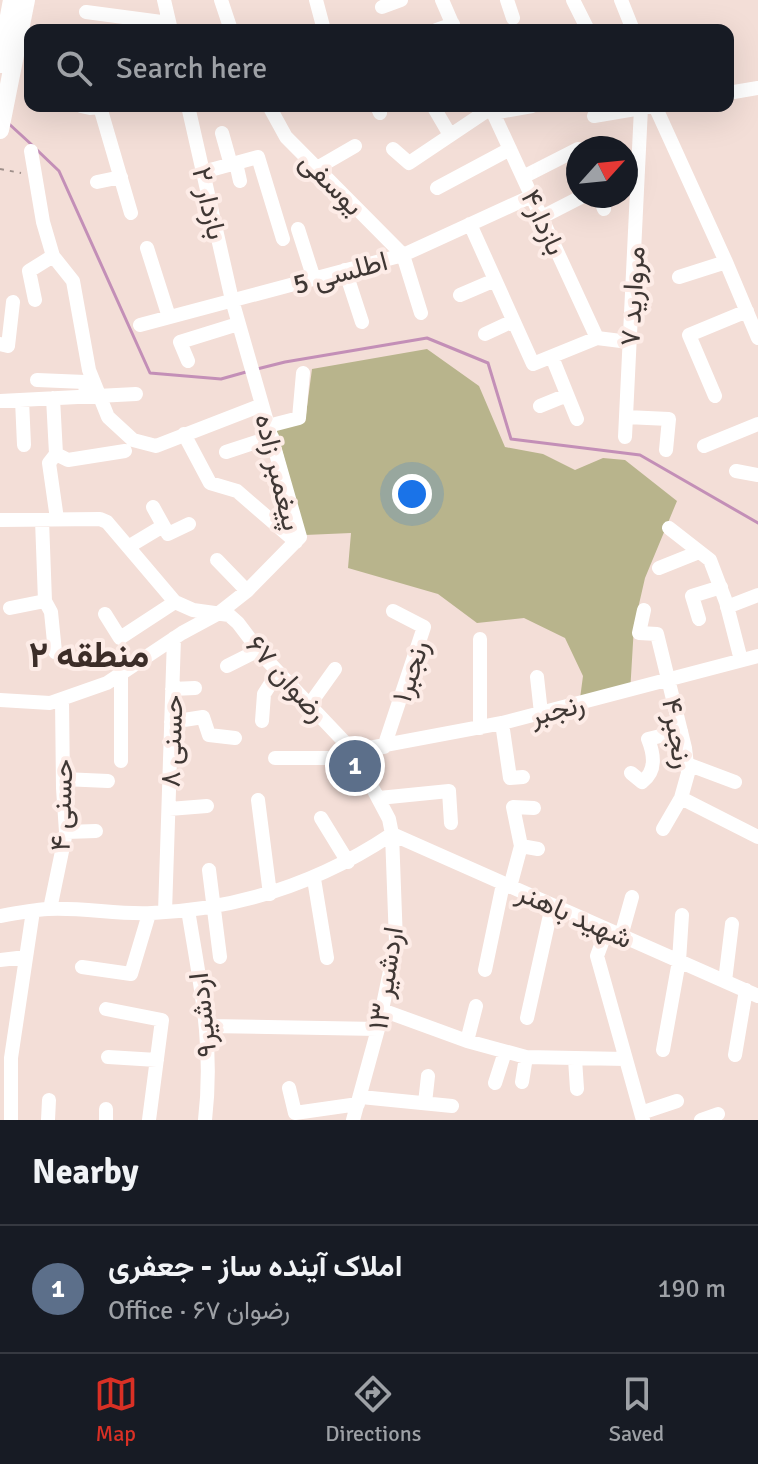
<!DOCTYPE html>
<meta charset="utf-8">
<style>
:root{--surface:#171b24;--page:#20242c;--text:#f1f3f6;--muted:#9ea1a6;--line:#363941;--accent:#d93025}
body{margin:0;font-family:Signika,Vazirmatn,sans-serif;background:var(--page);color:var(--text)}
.compass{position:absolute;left:566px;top:136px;width:72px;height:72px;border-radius:50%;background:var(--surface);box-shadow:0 8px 32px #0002;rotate:63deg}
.you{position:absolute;left:412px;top:494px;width:28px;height:28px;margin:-20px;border:6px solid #fff;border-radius:50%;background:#1a73e8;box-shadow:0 0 0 12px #1a73e833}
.badge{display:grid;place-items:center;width:52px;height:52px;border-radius:50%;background:var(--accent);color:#fff;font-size:26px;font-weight:700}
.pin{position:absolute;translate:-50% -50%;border:4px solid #fff;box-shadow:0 2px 8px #0006}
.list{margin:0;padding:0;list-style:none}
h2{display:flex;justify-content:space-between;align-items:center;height:104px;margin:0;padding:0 32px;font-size:34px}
h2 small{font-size:26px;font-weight:400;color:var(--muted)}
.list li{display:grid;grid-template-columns:52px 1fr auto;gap:24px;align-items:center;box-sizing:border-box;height:128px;padding:0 32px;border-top:2px solid var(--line)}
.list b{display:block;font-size:30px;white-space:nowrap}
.list p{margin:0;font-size:26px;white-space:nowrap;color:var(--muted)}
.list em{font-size:26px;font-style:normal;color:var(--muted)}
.icon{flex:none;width:44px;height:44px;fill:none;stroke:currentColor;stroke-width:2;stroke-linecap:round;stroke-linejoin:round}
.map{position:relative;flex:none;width:758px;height:1120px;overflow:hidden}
.search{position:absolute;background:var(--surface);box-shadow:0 8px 32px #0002;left:24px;right:24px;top:24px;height:88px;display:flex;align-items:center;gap:20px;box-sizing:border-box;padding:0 28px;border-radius:16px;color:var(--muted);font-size:30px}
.sheet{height:232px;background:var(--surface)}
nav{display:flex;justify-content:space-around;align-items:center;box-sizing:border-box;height:112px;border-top:2px solid var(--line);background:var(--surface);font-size:22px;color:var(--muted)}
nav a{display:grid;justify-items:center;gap:4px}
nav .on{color:var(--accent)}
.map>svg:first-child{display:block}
.green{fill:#b8b48c}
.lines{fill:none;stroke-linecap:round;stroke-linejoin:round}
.stream{stroke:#c38fb7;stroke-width:3}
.path{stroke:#9e8f8a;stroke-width:2;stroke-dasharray:4 6;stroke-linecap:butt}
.minor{stroke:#fff;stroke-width:14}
.major{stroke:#fff;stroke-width:18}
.labels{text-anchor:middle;stroke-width:8;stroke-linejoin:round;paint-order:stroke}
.street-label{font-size:28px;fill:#3f3734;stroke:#fdece7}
.district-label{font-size:36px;font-weight:bold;fill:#3c2d28;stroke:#fdece7}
</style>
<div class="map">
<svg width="758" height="1120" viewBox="0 0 758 1120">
<rect width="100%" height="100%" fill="#f3ded7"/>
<path class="green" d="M427,349l52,37 26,61 38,7 32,16 28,-12 22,2 52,41 -32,77 -11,48 -4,67 -51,13 4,-30 -18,-38 -41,-20 -47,5 -39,-29 -90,-26 3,-35 -46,2 -29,-107 29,-6 7,-53z"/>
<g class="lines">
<path class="stream" d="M8,123l24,22
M37,150l22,21 91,202 71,6 25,-7
M257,369l28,-7 142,-24 61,25 23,76 129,16 118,68"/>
<path class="path" d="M0,169l21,4"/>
<path class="minor" d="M164,0l7,30
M221,0l10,30
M316,0l8,30
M442,0l13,30
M507,0l6,18
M573,0l15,30
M621,0l12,30
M382,7l19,-7
M86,12l83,11
M436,30l17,-6
M728,93l30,-5
M81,106l9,2 16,-2
M269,106l17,31 117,118 18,58
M377,106l3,7
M433,106l17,29
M490,106l107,232
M655,106l71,156 32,76
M100,107l31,106
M493,113l39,-7
M594,116l53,-9
M222,133l9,32
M393,149l16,14 82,-55
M31,151l12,71 10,34 20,25 16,89 19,47 25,23 23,6 106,-41
M236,163l4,18
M317,168l38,-22
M203,172l55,-15 25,82
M523,177l55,-28
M97,182l24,-5
M437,188l73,-39
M599,196l5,13
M542,217l41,-21
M470,224l63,140 64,-26 32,4
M298,229l16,50
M147,248l22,69
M345,270l17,52
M679,277l47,-15
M460,295l35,-15
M35,300l-6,-29 24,-15
M140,325l263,-70 129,-59
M485,334l28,-13
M0,344l8,2 5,-44
M552,357l25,62
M188,361l-8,-19 58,-18
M37,380l48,2 1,14
M715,396l-26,-61 58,-24
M53,398l3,56 -7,9 8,56
M22,400l2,45
M0,401l136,-7
M540,406l27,-11
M626,417l43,2 -3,31
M268,426l31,-8 4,-45
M184,434l26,49 27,8 59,51
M625,437l16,-329
M704,446l54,-22
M226,452l46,-15
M56,454l12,6 57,-9
M736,471l22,4
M153,507l15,27 21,-10
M0,520l100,-1 7,3 68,80 18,8 36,5 9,8 25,33 90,95 36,68 3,15 4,108 -18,87 -25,91
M42,520l3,81 6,11 4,40
M669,528l41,32 16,42 15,58
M128,547l35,-21
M217,560l30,31
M659,568l40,-16
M727,607l31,-12
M10,608l35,-7
M644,610l-5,23 18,1 28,114 3,25 -7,25 -18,31
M105,614l15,24 55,-36
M699,619l-7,-23 29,-9
M227,666l32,-16
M537,677l4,36
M172,689l23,-1
M0,700l50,3 57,-20 75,-50 37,-20 28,-22 53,-54 -68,-237 -44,-194
M310,704l25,-35
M262,721l2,-27 14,-22
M171,722l32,-5 6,18 26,3
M502,723l8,55 13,-1
M480,728v-89
M384,747l40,-120 -31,-16
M353,751l149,-28 256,-67
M275,758h82
M121,761v-87
M687,764l48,18
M631,773l11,9c15,-11 12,-28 6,-43l33,-8
M63,779l45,2
M379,798l70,-7 2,32
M681,798l77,39
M258,800l12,94
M169,809l38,-3
M321,818l27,44
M66,832l30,-1
M392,834l366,162
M521,846l17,3
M209,870l11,87
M314,879l13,79
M510,887l11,-41 -8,-39 21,1
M50,909l16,-77 -3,-44 -1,-89
M188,910c12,74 26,134 17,210
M165,912l9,-274
M0,916c16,-3 32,-6 48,-7 35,-2 70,6 104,4 89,-4 167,-30 240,-79
M607,929l-10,27 46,164
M621,936l11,-39
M0,960l26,-3
M82,967l49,7 18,-60
M485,970l18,-86
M725,981l7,-57
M106,1009l56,11 -13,100
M382,1010l85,31 59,16 99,2
M527,1018l25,-112
M208,1026l170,3
M467,1041l9,-35
M663,1050l16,-89 3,-46
M735,1055l11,-65
M108,1057l49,3
M575,1059l2,30
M522,1082l4,-25
M495,1083l10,-31
M289,1088l6,25 63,-9
M361,1097l91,9
M425,1103l3,-27
M106,1109v11
M641,1113l36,-12
M11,1120v-62l22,-147
M48,1120l1,-20
M701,1120l17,-6"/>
<path class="major" d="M0,64l12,-64
M0,130l26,-130"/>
</g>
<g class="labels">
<g class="street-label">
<text transform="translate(332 183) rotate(45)" y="10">یوسفی</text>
<text transform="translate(210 203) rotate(77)" y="10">بازدار ۲</text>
<text transform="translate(544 222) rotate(65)" y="10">بازدار۴</text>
<text transform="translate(340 272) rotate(-15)" y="10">اطلسی 5</text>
<text transform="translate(632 296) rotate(-87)" y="10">مروارید ۷</text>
<text transform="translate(279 472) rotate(76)" y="10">پیغمبر زاده</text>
<text transform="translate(410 671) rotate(-72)" y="10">رنجبر۱</text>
<text transform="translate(287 678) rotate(48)" y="10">رضوان ۶۷</text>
<text transform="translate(557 709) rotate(-15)" y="10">رنجبر</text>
<text transform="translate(678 733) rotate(80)" y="10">رنجبر۴</text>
<text transform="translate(171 741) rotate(-88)" y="10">حسنی ۸</text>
<text transform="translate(61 805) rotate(-88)" y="10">حسنی ۴</text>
<text transform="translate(575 915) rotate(24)" y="10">شهید باهنر</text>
<text transform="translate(385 978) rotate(-81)" y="10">اردشیر ۱۳</text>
<text transform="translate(202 1015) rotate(-96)" y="10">اردشیر۹</text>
</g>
<g class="district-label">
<text x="89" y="667">منطقه ۲</text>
</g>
</g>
</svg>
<svg class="compass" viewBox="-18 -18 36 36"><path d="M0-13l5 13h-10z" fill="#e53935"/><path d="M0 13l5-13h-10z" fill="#9ea1a6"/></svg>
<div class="you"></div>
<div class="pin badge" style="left:355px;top:766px;background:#5c6f8a">1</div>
<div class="search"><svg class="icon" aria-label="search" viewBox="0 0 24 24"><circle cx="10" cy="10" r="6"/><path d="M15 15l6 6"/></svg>Search here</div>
</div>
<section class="sheet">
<h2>Nearby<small></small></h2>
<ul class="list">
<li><span class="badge" style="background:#5c6f8a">1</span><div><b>املاک آینده ساز - جعفری</b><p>Office · رضوان ۶۷</p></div><em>190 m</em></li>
</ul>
</section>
<nav>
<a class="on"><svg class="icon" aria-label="map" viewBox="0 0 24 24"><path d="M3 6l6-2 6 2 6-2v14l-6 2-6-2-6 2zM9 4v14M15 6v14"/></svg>Map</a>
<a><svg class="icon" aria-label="directions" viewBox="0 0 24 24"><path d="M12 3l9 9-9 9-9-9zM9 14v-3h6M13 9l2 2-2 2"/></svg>Directions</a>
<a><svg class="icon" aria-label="saved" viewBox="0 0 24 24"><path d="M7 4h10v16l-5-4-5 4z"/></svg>Saved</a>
</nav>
